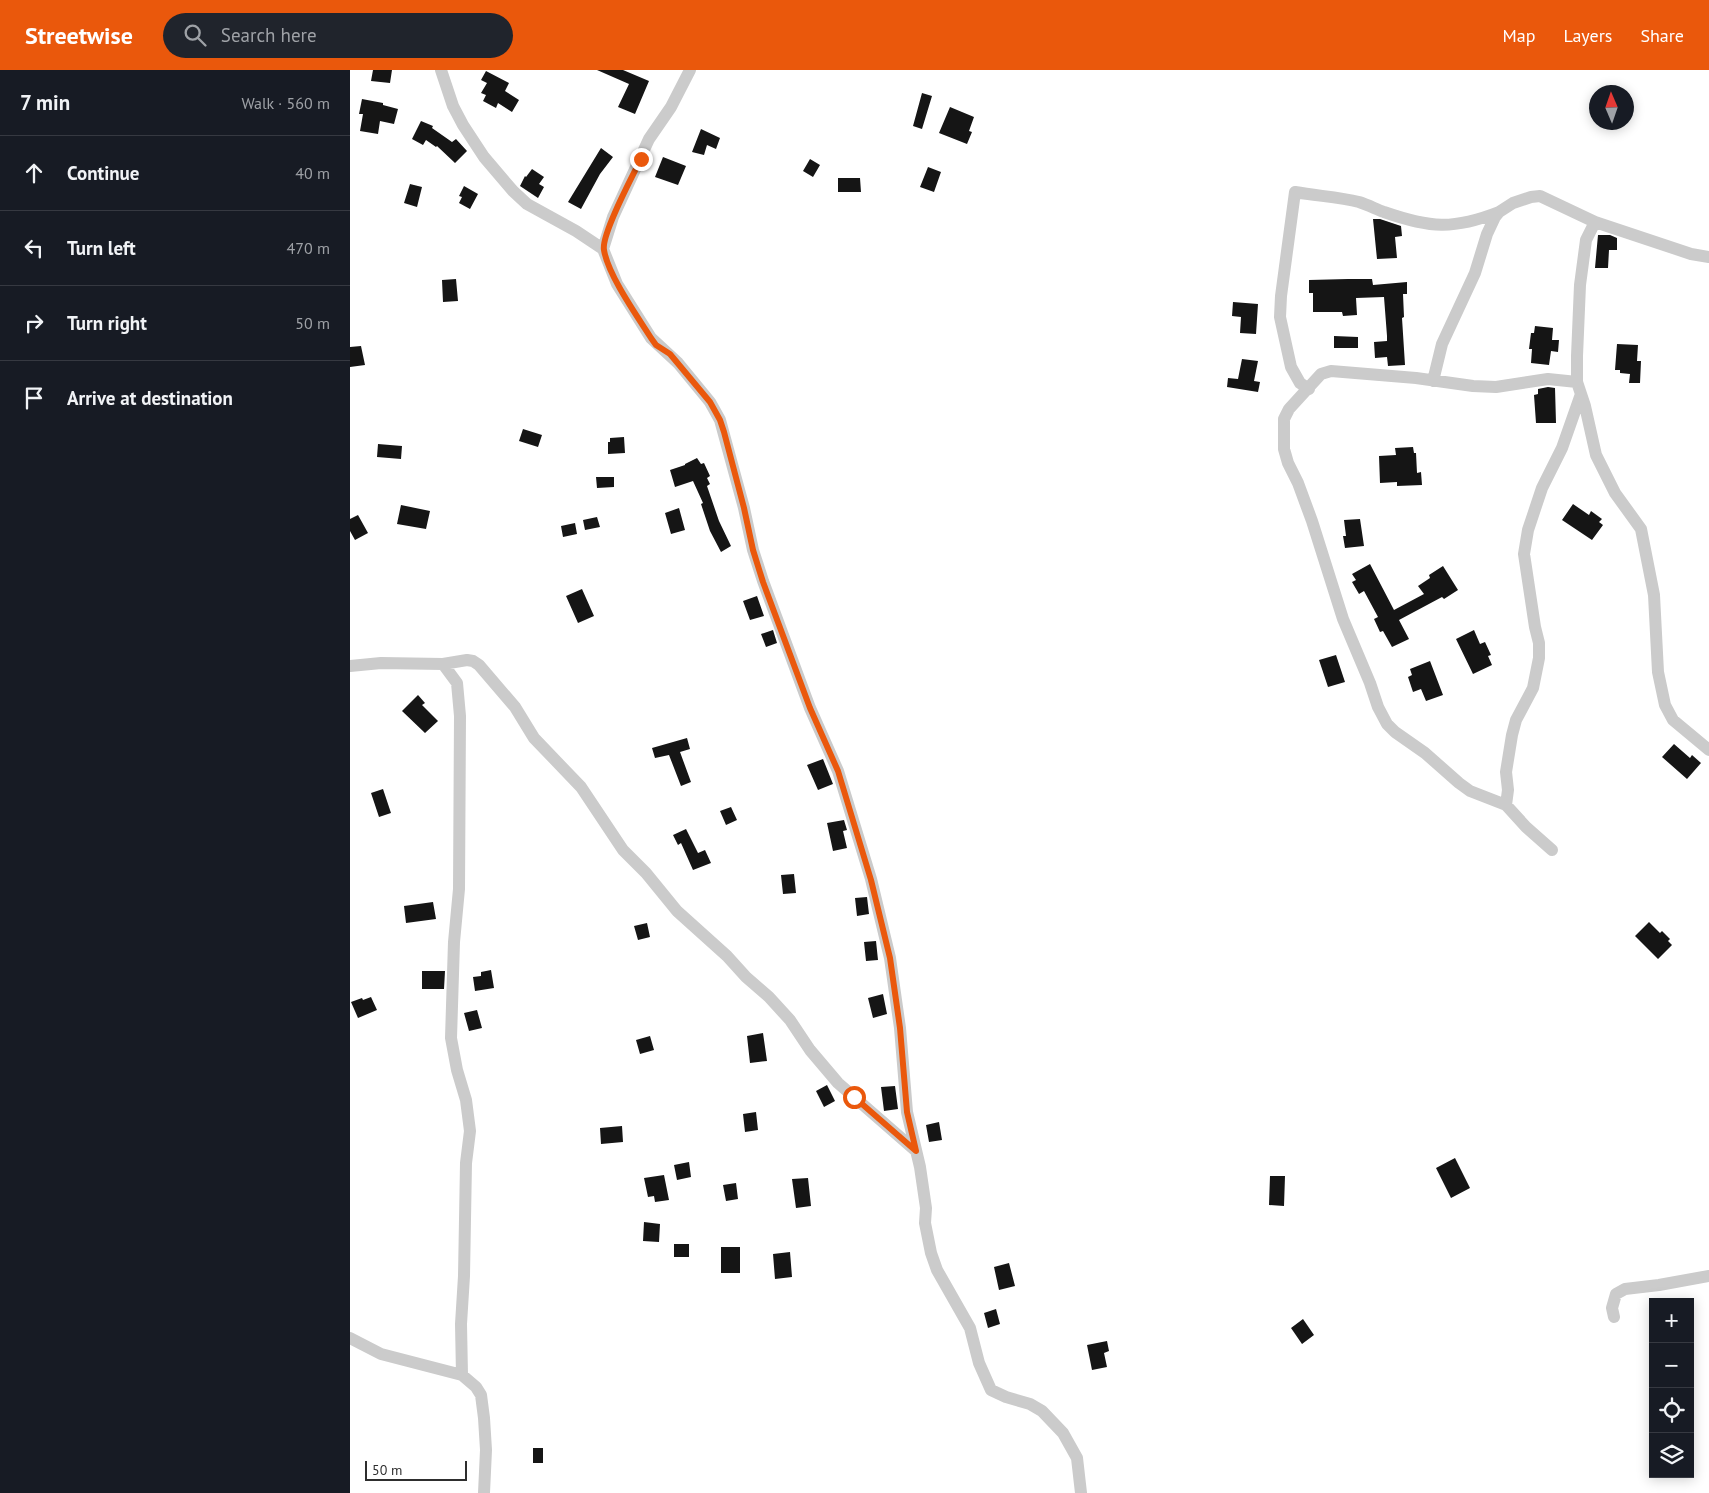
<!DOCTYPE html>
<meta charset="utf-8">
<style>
:root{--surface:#171b24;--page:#20242c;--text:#f1f3f6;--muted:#9ea1a6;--line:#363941;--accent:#ea580c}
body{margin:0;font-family:"PT Sans",sans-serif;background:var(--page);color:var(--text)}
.controls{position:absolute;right:15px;bottom:15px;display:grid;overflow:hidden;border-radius:0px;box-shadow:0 2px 12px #0003}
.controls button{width:45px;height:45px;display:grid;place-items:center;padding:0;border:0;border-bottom:1px solid var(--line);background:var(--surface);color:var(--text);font:25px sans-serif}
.compass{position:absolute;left:1239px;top:15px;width:45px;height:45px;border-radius:50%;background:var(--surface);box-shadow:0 2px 12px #0003;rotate:358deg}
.scale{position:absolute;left:15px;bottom:12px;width:102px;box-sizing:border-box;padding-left:5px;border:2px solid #2e2e2e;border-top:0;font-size:14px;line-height:18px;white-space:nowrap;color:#2e2e2e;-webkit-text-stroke:4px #fff;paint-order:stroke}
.stop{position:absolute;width:15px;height:15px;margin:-11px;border:4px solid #ea580c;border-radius:50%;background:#fff}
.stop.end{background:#ea580c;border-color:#fff;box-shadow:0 1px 5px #0008}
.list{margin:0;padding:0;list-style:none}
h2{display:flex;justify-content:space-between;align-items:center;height:65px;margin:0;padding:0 20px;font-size:21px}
h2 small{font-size:16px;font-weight:400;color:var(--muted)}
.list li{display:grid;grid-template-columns:32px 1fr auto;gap:15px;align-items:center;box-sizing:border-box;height:75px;padding:0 20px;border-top:1px solid var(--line)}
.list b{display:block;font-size:19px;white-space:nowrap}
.list em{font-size:16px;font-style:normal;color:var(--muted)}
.icon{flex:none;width:28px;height:28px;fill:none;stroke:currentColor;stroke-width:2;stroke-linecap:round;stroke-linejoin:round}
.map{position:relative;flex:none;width:1359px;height:1423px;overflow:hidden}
header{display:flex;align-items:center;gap:30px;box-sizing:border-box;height:70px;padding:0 25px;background:var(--accent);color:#fff}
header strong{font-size:24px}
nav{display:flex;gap:28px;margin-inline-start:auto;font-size:18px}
.search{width:350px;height:45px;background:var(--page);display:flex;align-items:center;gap:12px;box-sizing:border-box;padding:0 18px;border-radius:28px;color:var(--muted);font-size:19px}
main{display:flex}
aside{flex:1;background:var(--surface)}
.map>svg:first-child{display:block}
.building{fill:#151515}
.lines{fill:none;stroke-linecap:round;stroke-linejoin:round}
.street{stroke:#cbcbcb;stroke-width:12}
.route{stroke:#ea580c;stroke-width:6}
</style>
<header>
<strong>Streetwise</strong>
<div class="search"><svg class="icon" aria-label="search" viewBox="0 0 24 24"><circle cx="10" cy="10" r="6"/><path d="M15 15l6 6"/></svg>Search here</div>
<nav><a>Map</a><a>Layers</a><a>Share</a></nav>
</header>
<main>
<aside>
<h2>7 min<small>Walk · 560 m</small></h2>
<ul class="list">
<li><svg class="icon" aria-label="ahead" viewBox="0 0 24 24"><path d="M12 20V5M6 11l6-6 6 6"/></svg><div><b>Continue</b></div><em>40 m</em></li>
<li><svg class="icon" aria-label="left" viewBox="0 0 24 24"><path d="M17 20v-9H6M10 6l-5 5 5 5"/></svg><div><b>Turn left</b></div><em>470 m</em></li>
<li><svg class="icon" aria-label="right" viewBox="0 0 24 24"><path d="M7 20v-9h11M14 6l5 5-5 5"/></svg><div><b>Turn right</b></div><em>50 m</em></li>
<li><svg class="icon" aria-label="arrive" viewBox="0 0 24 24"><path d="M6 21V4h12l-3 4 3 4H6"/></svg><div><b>Arrive at destination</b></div></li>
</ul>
</aside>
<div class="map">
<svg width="1359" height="1423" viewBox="0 0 1359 1423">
<rect width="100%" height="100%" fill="#fff"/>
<path class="building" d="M23,0h19l-2,13 -19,-2z
M247,0h26l26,11 -14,33 -17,-7 11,-23z
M136,1l23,12 -4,8 14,9 -7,12 -14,-9 -2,5 -13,-7 3,-6 -5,-2 6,-10 -6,-3z
M572,23l10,3 -10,33 -9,-3z
M12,29l21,4v2l15,4 -4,15 -14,-3 -2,13 -18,-3 3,-17h-4z
M600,37l24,10 -5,14 3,1 -5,12 -28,-11z
M71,51l12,5 -1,2 20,14 4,-3 11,12 -12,12 -18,-17 -1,1 -10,-7 -3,5 -11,-6z
M351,59l19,9 -4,11 -9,-4 -3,10 -12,-3z
M251,78l12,9 -13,17 -19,35 -13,-7z
M313,87l23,9 -8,19 -23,-8z
M460,89l10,6 -7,12 -10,-6z
M578,97l13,5 -7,20 -14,-5z
M182,99l12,8 -5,7 5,3 -6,11 -18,-12 5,-10 1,1z
M488,108h22l1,14h-23z
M60,114l12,3 -5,20 -13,-4z
M114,116l14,8 -8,15 -11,-6 3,-6 -3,-1z
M1023,149h7l21,7 1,10 -7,1 2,21 -20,1z
M1248,165h12l7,3v12h-8l-1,18h-13z
M106,209l2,22 -15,1 -1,-22z
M998,209h24l1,6 34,-3v12h-4l1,23 -2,1 3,47 -17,1 -1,-9 -12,1 -1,-16 13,-1v-5l-3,-39 -28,1 1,17 -14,1 -1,-4h-29v-19h-4v-13z
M883,232l25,2 -2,30 -16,-1 1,-16 -9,-1z
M1185,256l18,2 -1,12h7l-1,12 -7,-1 -2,14 -18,-2 1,-14h-3l2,-16h3z
M984,266l24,1v11h-24z
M1267,274l21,1 -1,16h4l-1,22h-11l1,-9 -10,-1v-3h-5z
M11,276l4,19 -15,2v-20z
M892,289l16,2 -4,20 6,1 -2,10 -31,-5 1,-9 10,1z
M1198,317l7,1 1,35h-20l-2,-28 4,-1v-5z
M173,359l19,6 -4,12 -19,-6z
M274,367l1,16 -17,1v-12h2v-4z
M28,374l24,2 -1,13 -24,-2z
M1063,377l1,6h2l1,20 4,-1 1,13 -25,1v-4l-17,1 -1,-27 17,-1 -1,-7z
M347,388l4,6 3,-1 6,13 -3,2 3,6 -3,2 12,35 12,25 -10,6 -11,-21 -9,-27 2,-1 -10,-22 -18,6 -5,-17 15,-5v-1z
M246,407h18v10l-17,1z
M1223,434l16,11 2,-4 11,8 -3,3 4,3 -11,15 -30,-20z
M51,435l29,6 -4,18 -29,-5z
M329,438l6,22 -14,4 -6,-21z
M8,445l10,18 -13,7 -5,-9v-12z
M247,447l3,10 -15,3 -2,-10z
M1010,449l4,27 -19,2 -2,-12h3l-2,-16z
M225,453l2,11 -14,3 -2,-11z
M1020,494l24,46 30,-16 -6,-8 12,-8 -1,-3 14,-9 15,24 -14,9 -2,-2 -43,23 10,19 -17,8 -9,-16 -3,1 -6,-13 4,-2 -14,-26 -5,3 -7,-12 4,-2 -4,-6z
M232,519l12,27 -16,7 -12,-27z
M407,526l7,20 -14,4 -7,-19z
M423,560l4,13 -11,4 -5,-13z
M1124,560l6,14 5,-2 6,13 -3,1 4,9 -19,9 -17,-35z
M986,585l9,27 -17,5 -9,-27z
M1080,591l13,34 -17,6 -5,-12 -8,3 -5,-15 4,-2 -2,-6z
M68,625l7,8 -3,2 16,16 -13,12 -23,-22z
M337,668l3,11 -10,3 11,30 -10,4 -12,-31 -14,3 -3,-10z
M1324,674l16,14 2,-3 9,8 -14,16 -25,-22z
M473,689l10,25 -15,6 -11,-25z
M33,719l8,24 -12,4 -8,-24z
M381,737l6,13 -11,5 -6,-14z
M494,750l3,10 -4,1 4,17 -14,3 -6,-28z
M336,759l12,24 7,-3 6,13 -18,7 -12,-27 -3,2 -5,-10z
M444,804l2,19 -13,1 -2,-19z
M517,827l2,17 -12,2 -2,-18z
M83,832l3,17 -30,4 -2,-17z
M1299,852l11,11 2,-2 8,8 -2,2 4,4 -14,14 -23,-23z
M297,853l3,14 -12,3 -4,-14z
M526,871l2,19 -12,1 -2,-19z
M141,900l3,18 -19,3 -2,-14 8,-1v-4z
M72,901h23l-1,18h-22z
M533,924l4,20 -14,4 -5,-20z
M21,927l6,13 -19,8 -7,-16 11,-4 1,2z
M127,940l5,18 -13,3 -5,-18z
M413,963l4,28 -17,2 -3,-27z
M300,966l4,14 -14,4 -4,-14z
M477,1015l8,16 -11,6 -8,-16z
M545,1016l3,23 -14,2 -3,-24z
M406,1042l2,18 -13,2 -2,-18z
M589,1052l3,18 -13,2 -3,-17z
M272,1056l1,16 -22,2 -1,-16z
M1105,1088l15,30 -19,10 -15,-30z
M339,1092l2,15 -14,3 -3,-15z
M314,1105l5,25 -14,2 -1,-6 -6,1 -4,-19z
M920,1106h15l-1,30 -15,-1z
M458,1108l3,28 -15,2 -4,-29z
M386,1113l2,16 -12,2 -3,-16z
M294,1152l16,2 -1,18 -16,-1z
M324,1174h15v13h-15z
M371,1177h19v26h-19z
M440,1182l2,25 -17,2 -2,-25z
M659,1193l6,23 -16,4 -5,-23z
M646,1239l4,15 -12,4 -4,-15z
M953,1249l11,16 -12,9 -11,-16z
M757,1271l2,10 -5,2 3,14 -15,3 -5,-25z
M183,1378h10v15h-10z"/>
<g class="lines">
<path class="street" d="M91,0l12,36 10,19 21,32 29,34 14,13 49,27 27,18
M340,0l-19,37 -22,32 -36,78 -10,32 14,35 34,54 27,25 32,39 10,18 24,88 9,42 10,31 47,127 28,63 33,108 19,79 10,70 7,84 13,55 6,41 -1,15 6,30 6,17 33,58 9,35 12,27 15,7 24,7 12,7 21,22 14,25 4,35
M1245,152l-9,18 -6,45 -3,71v26l8,24 11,49 19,38 26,36 13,66 4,77 7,33 8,15 36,30
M1083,311l9,-37 33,-71 12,-39 8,-17 4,-5 14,-9 18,-6 9,-1 55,26 96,32 18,3
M959,319l-9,-6 -9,-16 -11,-50 1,-21 14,-104c22,4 44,5 64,10 9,3 17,7 25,10 46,16 69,18 115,0
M93,594l14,19 3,33 -1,173 -5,53 -3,96 6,32 9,30 4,31 -4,32 -2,113 -3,48 1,51
M0,596l31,-3 62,1 24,-4 6,1 6,4 36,42 19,31 47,49 42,63 23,23 31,38 50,45 19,21 23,20 21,23 20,30 28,33 78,68
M1156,735l2,-15 -2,-18 6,-37 4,-15 17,-32 6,-30v-15l-4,-16 -11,-73 4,-24 14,-42 20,-40 19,-54
M1202,780l-26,-23 -20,-22 -36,-14 -11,-8 -34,-30 -30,-21 -8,-8 -9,-17 -8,-24 -27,-64 -31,-98 -14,-38 -10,-20 -4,-14v-30l5,-10 32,-35 10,-3 85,7 57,8 23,1 52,-8 29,3
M1264,1247l-2,-9 4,-14 9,-5 34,-4 50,-9
M0,1268l31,16 81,21 14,12 5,8 3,23 2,32 -2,43"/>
</g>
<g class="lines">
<path class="route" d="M291,89c-8,16 -40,76 -37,91 4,25 33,66 47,88l5,7 14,9 40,48 10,18 4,12 20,76 9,42 10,32 47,126 28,63 33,109 19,78 10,70 7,84 9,39 -62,-54"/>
</g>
</svg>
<div class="controls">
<button>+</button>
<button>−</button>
<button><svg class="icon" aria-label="locate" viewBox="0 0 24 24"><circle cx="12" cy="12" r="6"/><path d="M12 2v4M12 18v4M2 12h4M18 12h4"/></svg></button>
<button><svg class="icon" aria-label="layers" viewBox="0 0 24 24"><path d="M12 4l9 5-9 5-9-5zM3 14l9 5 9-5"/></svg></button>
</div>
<svg class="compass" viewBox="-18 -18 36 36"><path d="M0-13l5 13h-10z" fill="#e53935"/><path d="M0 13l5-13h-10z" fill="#9ea1a6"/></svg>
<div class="scale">50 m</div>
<div class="stop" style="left:504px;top:1027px"></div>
<div class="stop end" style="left:291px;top:89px"></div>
</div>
</main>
